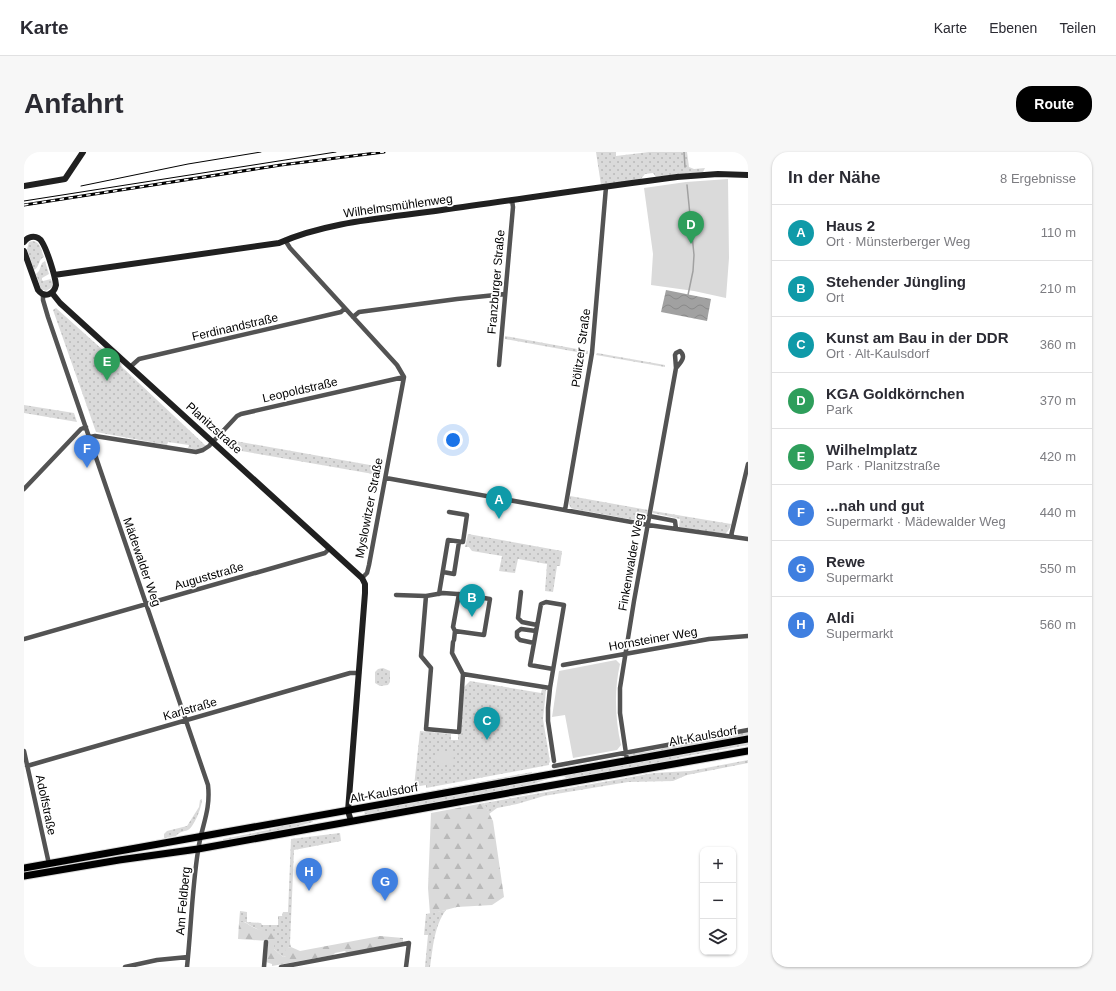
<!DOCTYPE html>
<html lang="de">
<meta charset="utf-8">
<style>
:root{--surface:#fff;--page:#f7f7f7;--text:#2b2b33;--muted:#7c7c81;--line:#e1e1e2;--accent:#000}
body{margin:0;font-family:Arial,sans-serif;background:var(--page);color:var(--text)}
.controls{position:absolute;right:12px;bottom:12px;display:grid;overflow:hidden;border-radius:8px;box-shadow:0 1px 3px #0004}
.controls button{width:36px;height:36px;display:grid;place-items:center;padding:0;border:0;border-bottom:1px solid var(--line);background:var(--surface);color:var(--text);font:20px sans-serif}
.you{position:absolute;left:429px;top:288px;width:14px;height:14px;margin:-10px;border:3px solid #fff;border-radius:50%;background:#1a73e8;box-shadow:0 0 0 6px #1a73e833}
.badge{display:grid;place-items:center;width:26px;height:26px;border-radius:50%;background:var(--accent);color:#fff;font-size:13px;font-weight:700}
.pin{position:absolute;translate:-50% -33px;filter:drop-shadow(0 1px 2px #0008)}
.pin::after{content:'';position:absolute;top:21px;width:14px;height:12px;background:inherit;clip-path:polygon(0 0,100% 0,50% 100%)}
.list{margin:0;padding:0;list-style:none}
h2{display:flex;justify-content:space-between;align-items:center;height:52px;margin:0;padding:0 16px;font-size:17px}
h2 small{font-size:13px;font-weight:400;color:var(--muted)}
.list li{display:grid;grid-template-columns:26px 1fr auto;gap:12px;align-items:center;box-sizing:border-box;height:56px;padding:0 16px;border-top:1px solid var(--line)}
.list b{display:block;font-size:15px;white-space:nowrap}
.list p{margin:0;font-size:13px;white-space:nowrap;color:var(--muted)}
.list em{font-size:13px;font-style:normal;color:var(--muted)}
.icon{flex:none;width:22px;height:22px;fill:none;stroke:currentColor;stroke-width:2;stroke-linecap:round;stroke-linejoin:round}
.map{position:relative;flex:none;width:724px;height:815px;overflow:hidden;border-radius:16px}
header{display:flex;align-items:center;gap:24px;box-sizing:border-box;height:56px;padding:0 20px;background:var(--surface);border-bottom:1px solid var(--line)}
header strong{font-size:19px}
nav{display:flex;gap:22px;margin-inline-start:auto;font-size:14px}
.intro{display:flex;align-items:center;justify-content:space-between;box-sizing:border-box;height:96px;padding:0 24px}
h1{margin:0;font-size:28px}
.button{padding:10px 18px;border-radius:16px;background:var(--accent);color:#fff;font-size:14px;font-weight:700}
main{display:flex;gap:24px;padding:0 24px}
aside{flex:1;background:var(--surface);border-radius:16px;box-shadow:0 1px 3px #0004}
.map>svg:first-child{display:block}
.grass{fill:url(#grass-dots)}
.forest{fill:url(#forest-firs)}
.garden{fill:#dadada}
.water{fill:url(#water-waves)}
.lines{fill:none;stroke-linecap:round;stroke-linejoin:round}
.stream{stroke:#a1a1a1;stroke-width:1.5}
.primary-casing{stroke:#dbdbdb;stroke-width:9}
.street{stroke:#535353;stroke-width:4.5}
.secondary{stroke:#202020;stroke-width:6}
.primary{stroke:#000;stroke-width:7}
.tram{stroke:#000;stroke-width:1}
.rail-casing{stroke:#000;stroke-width:3}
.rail{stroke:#fff;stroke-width:1.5;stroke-dasharray:4.5;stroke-linecap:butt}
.labels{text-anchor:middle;stroke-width:3.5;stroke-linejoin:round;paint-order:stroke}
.street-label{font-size:12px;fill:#000;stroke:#fff}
</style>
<header>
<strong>Karte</strong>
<nav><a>Karte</a><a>Ebenen</a><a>Teilen</a></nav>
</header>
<div class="intro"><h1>Anfahrt</h1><a class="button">Route</a></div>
<main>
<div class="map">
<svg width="724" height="815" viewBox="0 0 724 815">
<defs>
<pattern id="grass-dots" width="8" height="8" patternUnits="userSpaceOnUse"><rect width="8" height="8" fill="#dadada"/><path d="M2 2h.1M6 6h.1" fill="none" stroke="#b9b9b9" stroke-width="1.8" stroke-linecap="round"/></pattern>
<pattern id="forest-firs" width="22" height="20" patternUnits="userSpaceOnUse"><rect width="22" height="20" fill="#dadada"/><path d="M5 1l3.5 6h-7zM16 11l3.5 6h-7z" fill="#b9b9b9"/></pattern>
<pattern id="water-waves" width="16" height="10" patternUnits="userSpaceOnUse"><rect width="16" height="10" fill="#a1a1a1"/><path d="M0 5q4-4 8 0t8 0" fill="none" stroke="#898989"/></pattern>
</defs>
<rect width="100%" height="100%" fill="#fff"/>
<path class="grass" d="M572,0h20v4l33,-4h38l2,15 5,2 11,-1 -2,4 -47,5 -3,-4 -8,1 -5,6 -39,5z
M9,89c8,1 8,10 11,16 -6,2 -4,10 -10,13l-7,-21 2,-7z
M21,109l4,13 -7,4v2l1,1 8,-2 2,6 -2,3 -5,3 -5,-2 -5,-15 3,-3 3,-8z
M32,156l67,60 83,78 -2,2 -7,2 -9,-2 1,-3 -21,-3 -1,3 -71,-13 -43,-122z
M481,184l83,15v3l-83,-15z
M573,201l68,12v2l-69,-12z
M0,253l50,8 3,9 -53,-9z
M200,287l157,28 -2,8 -149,-26 -8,-8z
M546,344l78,14 -2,8 -5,3 -67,-12 -3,-1 -2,-4z
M629,359l78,13c-1,5 -3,7 -6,10l-46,-7 1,-8 -27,-6z
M444,382l94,17 -2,15h-3l-4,26 -8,-1 2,-27 -29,-5 -3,14 -16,-2 3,-15 -30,-5 -3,-4h-4z
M359,516l7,3v11l-2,3 -8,1 -5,-3v-11l3,-3z
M446,529l71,12 1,-4 4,1 -3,29 7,43 -1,1v2l-123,23v-3l-12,2 6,-56 31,3v6h7v-6h2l4,-47z
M724,579v4l-116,21 -3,-1v-1l14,-3 2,1 17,-3 1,-2z
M724,589v4l-66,12 -24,7 -91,15 -4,-4z
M724,608v3l-61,12 -14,6 -45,1 -84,14 -27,8 -20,4 -8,6 -5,-11 170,-30 36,-2z
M508,620v2l-110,20 -2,-1z
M528,625c-2,2 -26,9 -31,10l-156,28 -1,-4z
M178,647c0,8 -8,28 -14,31 -5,2 -8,1 -12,6l-12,2v-4l3,-3 20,-5 12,-19 1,-7z
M288,668l1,2 -25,7 -65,12v-2l45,-9 21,-6z
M316,681l1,8 -47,9 -4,93 1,4 -3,1 -2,8 -3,1 -9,-8 -10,-17 -13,-6 -6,-4 -6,1 1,-12 7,1v10l14,1 1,2h16v-9h4l1,-4h5l3,-73z
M422,758c-12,16 -13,38 -16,57h-5l3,-32h-4l2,-21z"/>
<path class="forest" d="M460,651l9,18 11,76 -12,8 -35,2 -27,7 -2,-26 3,-75z
M218,770c4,0 5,2 9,4 8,5 15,5 24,5l-1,18 9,8 3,-1 -1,-7 6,-2 9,4 80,-15 23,2v5l-56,10 -2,-2 -10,2 -2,2 -61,11v-2l-6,-2 2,-21 -30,-2 1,-16z"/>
<path class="garden" d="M704,27l1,79 -3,40 -32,-7 -43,-6 2,-31 -9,-66 42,-6z
M592,508l4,4c-6,26 -5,55 1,81l-4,5 -44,8 -8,-43 -13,2 7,-46z
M413,599l17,1 -1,13 -17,-2z"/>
<path class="water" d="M642,138l45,9 -4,22 -46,-9z"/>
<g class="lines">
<path class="stream" d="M660,0l1,15
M663,33l7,70 -1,16 -5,24"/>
<defs>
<path id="primary" d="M0,716l724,-129
M0,724l95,-16 79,-11 327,-59 223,-39"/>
</defs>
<use href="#primary" class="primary-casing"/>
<path class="street" d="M261,88l5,8 107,117 7,12 -35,188 -2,8 -5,5
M19,142v6l5,17 160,468c3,26 -7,42 -10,66 -6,38 -7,78 -11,116
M329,165l6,-5 98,-13 48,-5
M475,213l14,-158 -1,-7
M106,215l9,-8 202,-47 4,-4
M66,285l5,-1 101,16 7,-2 6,-4 28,-30 4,-2 163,-37
M362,326l262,47 100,14
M0,337l57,-60 5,-2
M541,358l27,-157 14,-166
M625,364l26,5 1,8
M707,384l17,-72
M419,420l11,2 5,-32
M497,440l-3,26 4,4 15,3
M415,442l9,-54 15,2 4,-27 -18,-3
M372,443l30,1 17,-3 14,1h2l31,5 -6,36 -29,-4 -2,-4 6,-33
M402,444l-5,60 10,12 -5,61 33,3 4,-58 87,14
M512,479l-15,-2 -4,3v5l3,3 14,3 7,-39 5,-2 18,3 -14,83 -2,20v13l6,40
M0,487l301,-86 4,-4
M430,488l1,-9
M429,490l-1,11 11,21
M510,491l-4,22 23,4
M539,513l146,-26 39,-3
M0,599l25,113
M603,608l-7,-47v-25l14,-87 42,-233c4,-5 11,-11 4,-17l-4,2 -1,2 1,13
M3,614l323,-93h9
M530,614l194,-36
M101,815l32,-7 31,-3
M240,815l2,-25
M257,815l128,-24 -3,24"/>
<path class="secondary" d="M0,34l41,-7 18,-27
M0,90c5,-7 14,-7 18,0 5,8 13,33 14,43 -2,9 -11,14 -18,5l-14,-39
M30,123l225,-32c50,-22 109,-25 163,-33 79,-11 157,-23 235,-33l41,-3 30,1
M28,141l8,10 302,275 3,6v9l-17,218 3,10"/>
<use href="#primary" class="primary"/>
<path class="tram" d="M57,34l107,-22 73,-12
M0,49l312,-49"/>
<defs>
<path id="rail" d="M0,53l257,-40 103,-13"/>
</defs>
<use href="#rail" class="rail-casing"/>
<use href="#rail" class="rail"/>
</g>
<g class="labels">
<g class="street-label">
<text transform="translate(374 54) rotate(-8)" y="4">Wilhelmsmühlenweg</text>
<text transform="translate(472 130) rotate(-85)" y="4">Franzburger Straße</text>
<text transform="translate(211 175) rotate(-13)" y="4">Ferdinandstraße</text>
<text transform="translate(557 196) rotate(-82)" y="4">Pölitzer Straße</text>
<text transform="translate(276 238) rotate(-13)" y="4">Leopoldstraße</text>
<text transform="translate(190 276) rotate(42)" y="4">Planitzstraße</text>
<text transform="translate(345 356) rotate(-79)" y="4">Myslowitzer Straße</text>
<text transform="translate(118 410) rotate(71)" y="4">Mädewalder Weg</text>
<text transform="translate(607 410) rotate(-80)" y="4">Finkenwalder Weg</text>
<text transform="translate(185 424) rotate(-16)" y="4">Auguststraße</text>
<text transform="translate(629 487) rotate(-10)" y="4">Hornsteiner Weg</text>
<text transform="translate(166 557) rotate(-16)" y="4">Karlstraße</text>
<text transform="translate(679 584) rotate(-10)" y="4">Alt-Kaulsdorf</text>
<text transform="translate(360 641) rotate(-10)" y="4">Alt-Kaulsdorf</text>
<text transform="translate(22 653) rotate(78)" y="4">Adolfstraße</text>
<text transform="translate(159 749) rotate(-85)" y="4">Am Feldberg</text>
</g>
</g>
</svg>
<div class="controls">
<button>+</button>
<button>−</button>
<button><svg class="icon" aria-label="layers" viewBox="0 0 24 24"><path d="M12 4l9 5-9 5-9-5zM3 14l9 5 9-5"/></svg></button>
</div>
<div class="you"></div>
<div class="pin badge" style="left:475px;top:367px;background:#0f9aa8">A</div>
<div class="pin badge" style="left:448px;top:465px;background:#0f9aa8">B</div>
<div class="pin badge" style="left:463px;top:588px;background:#0f9aa8">C</div>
<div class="pin badge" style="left:667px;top:92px;background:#2e9e5b">D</div>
<div class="pin badge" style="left:83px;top:229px;background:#2e9e5b">E</div>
<div class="pin badge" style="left:63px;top:316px;background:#3f7fe0">F</div>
<div class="pin badge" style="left:361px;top:749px;background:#3f7fe0">G</div>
<div class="pin badge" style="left:285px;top:739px;background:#3f7fe0">H</div>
</div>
<aside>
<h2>In der Nähe<small>8 Ergebnisse</small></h2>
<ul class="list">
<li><span class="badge" style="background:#0f9aa8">A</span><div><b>Haus 2</b><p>Ort · Münsterberger Weg</p></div><em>110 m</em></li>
<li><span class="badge" style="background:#0f9aa8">B</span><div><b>Stehender Jüngling</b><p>Ort</p></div><em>210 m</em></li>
<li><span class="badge" style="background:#0f9aa8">C</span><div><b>Kunst am Bau in der DDR</b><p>Ort · Alt-Kaulsdorf</p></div><em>360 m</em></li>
<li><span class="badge" style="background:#2e9e5b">D</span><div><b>KGA Goldkörnchen</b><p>Park</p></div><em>370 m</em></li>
<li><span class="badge" style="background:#2e9e5b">E</span><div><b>Wilhelmplatz</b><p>Park · Planitzstraße</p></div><em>420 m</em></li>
<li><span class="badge" style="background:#3f7fe0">F</span><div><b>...nah und gut</b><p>Supermarkt · Mädewalder Weg</p></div><em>440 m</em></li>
<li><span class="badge" style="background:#3f7fe0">G</span><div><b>Rewe</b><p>Supermarkt</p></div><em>550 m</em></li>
<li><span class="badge" style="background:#3f7fe0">H</span><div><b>Aldi</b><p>Supermarkt</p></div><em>560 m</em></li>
</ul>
</aside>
</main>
